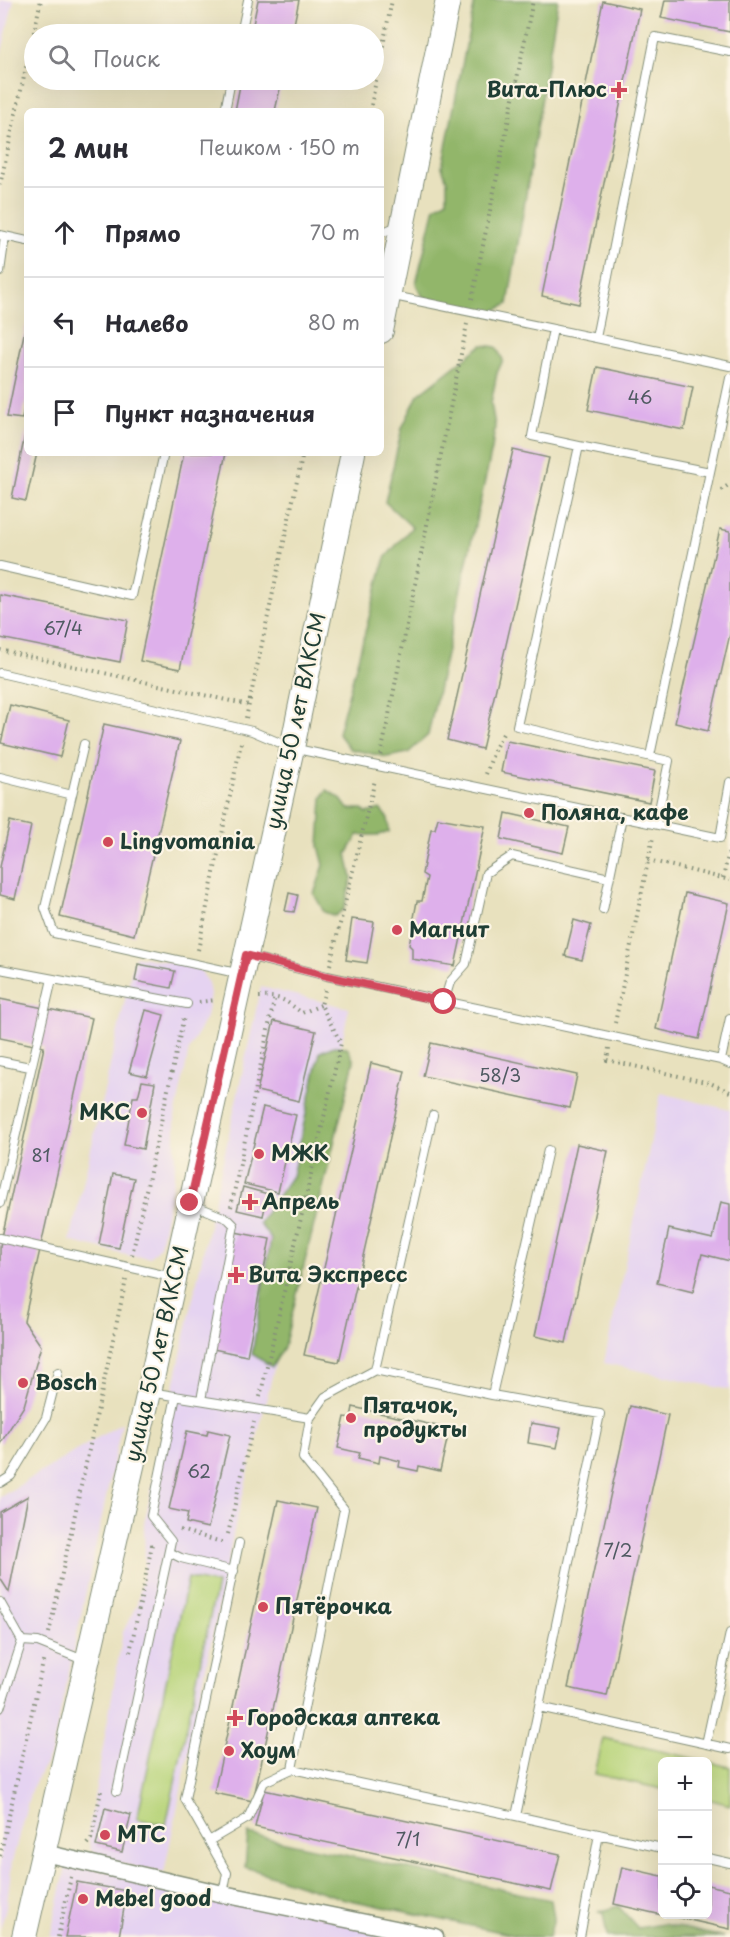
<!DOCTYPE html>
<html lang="ru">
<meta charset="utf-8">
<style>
:root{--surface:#fff;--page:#f2f2f3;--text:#2b2b33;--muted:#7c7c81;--line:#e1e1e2}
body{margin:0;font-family:"Playpen Sans",sans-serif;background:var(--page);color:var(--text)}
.controls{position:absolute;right:18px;bottom:18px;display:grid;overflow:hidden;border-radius:9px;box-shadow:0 6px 24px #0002}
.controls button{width:54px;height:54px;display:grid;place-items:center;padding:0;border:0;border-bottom:2px solid var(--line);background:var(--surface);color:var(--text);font:30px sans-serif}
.stop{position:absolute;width:18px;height:18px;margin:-14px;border:4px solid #d1495b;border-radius:50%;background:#fff}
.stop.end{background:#d1495b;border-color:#fff;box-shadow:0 2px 6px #0008}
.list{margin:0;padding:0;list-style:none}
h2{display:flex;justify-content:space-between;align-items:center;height:78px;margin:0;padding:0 24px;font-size:26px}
h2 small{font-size:20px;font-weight:400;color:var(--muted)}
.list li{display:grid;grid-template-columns:39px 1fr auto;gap:18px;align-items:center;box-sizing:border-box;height:90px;padding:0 24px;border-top:2px solid var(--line)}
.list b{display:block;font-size:22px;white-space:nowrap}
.list em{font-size:20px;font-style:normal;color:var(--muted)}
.icon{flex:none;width:33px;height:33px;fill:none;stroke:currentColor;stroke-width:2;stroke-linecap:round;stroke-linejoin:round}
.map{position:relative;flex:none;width:730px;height:1937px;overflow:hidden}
.search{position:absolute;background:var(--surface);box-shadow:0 6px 24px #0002;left:24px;top:24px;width:360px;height:66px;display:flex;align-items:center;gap:15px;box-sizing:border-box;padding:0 21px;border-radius:33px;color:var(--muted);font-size:22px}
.panel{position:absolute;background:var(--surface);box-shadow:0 6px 24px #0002;left:24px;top:108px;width:360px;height:348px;border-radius:9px}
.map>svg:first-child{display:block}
.built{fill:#e5d3f1}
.green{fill:#b8d47a;stroke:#6c8857;stroke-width:1.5}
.forest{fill:#92b66a;stroke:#587a4f;stroke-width:1.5}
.building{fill:#deb0eb}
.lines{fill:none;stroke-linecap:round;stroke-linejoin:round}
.lane-casing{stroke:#848f79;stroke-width:10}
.street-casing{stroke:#848f79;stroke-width:19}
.secondary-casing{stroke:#848f79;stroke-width:26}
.path{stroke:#848f79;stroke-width:4;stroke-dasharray:1.5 4.5;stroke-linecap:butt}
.lane{stroke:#fff;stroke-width:8}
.street{stroke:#fff;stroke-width:16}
.secondary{stroke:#fff;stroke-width:24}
.route{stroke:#d1495b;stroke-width:8}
.poi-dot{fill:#d1495b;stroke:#fcf5e5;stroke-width:2}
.labels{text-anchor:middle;stroke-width:4.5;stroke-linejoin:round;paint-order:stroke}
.number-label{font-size:18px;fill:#4f5a62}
.poi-label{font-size:21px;font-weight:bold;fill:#1f3d34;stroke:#fcf5e5;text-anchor:start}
.street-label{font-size:21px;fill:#1f3d34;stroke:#fcf5e5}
</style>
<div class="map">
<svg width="730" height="1937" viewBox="0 0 730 1937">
<rect width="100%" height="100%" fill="#fcf5e5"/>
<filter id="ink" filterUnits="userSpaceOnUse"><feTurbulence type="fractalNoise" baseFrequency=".0167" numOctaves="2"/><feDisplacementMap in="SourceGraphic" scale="12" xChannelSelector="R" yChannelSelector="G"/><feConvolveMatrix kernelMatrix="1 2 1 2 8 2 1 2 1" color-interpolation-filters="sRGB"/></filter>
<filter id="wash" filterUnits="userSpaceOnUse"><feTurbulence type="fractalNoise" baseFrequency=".008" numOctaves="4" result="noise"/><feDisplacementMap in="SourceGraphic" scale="24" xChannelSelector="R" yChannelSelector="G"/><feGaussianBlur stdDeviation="1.35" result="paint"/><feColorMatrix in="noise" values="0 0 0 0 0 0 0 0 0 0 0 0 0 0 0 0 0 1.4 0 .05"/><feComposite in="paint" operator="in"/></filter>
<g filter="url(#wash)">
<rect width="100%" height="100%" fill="#e8e1be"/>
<path class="built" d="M0,0h14l-14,59z
M135,956l60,11 6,4 7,12 2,11 -4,23 -17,33 -14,67v53l-15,76 -10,11 -20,-1 -60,-15z
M261,987l88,21 -73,352 -43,175 -69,338 -51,-11 -17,-7 -6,-6 -2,-15 35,-202 14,-28 8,-39 -1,-41z
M661,1093l69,17v280l-126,-27z
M122,1423l-70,328 -21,39 -19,72 -5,41 -7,28v-434z
M67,1863l353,74h-370z"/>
<path class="green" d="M188,1578l29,6 -51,241 -29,-6z
M603,1738l102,23 -43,1v27l-67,-15z
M708,1762l22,5v38l-22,-6z"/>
<path class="forest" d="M475,0h83l-50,304 -15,8 -70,-15 -7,-13 19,-77 12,-7v-19l-5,-14z
M482,345l14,2 7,13 -6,13 -6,30 4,23 -3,23 -64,286 -20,18 -21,4 -37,-8 -12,-16 47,-175 27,-31 -27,-25 17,-74 16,-33z
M327,790l13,8 8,11h13l6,4 13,-4 8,9 1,14 -11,3h-20l-11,19 5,24 -8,31 -9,7 -11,-4 -10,-18 10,-29 -5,-19 3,-48z
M334,1046l13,1 7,14 -70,286 -12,20 -20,-13 19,-115 -12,-16 33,-47 28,-124z
M248,1834l303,66 3,18 -5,19h-26l-182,-39 -96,-31z
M618,1906l20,22 25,-4 61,13h-117l-4,-24 -5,-1z"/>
<g id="blocks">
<path class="building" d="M258,0h41l-7,34h-41z
M665,0h65v32l-69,-14z
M603,1l37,8 -61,295 -37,-8z
M241,80h41l-7,31h-40z
M26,324l1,70 -5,25 -15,-2z
M597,367l96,20 -9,43 -96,-20z
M26,430l1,23h10l-11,48 -14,-3z
M513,450l36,8 -67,291 -35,-9z
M184,453h42l-46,216 -40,-8z
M720,529l10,2v103l-22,97 -33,-8z
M0,595l128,25 -8,42 -120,-24z
M10,705l59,15 -9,37 -59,-14z
M104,724l76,17 -46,194 -74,-18z
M507,741l148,30 -6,31 -148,-30z
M506,813l63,14 -6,26 -62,-14z
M438,818l47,8 -30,140 -43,-7v-11l-3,-3 8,-44h5l5,-24 -5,-3 9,-45h4z
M10,821l21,5 -16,73 -15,-4v-28z
M289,893l9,2 -4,17 -9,-1z
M685,893l44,10 -30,136 -43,-10z
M352,919l22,3 -7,41 -21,-3z
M574,920l17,5 -9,35 -17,-4z
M138,964l37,7 -4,17 -36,-7z
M0,999l92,19 -68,303 17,25 -17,60 -24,38v-198l44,-199 -44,-9z
M146,1010l18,5 -17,61 -18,-4z
M274,1021l42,10 -17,70 -42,-10z
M431,1043l146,32 -7,33 -147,-32z
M371,1063l34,8 -66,291 -35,-7z
M142,1081l13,2 -12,66 -19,-4 9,-48h5z
M263,1107l33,8 -18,77 -34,-8z
M577,1144l31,7 -42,192 -31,-7z
M113,1174l21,4 -15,70 -20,-4z
M243,1187l25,7 -5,22 -26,-6z
M721,1202l9,2v57l-28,-7 -9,38 -36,-9 12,-54 44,10z
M235,1232l35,7 -23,117 -34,-7z
M630,1406l38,9 -61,281 -39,-8z
M353,1407l93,21 -3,11 4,1 -7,31 -21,-5 -1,5 -19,-4 1,-6 -20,-5 -1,7 -21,-5 2,-5 -22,-5 7,-31 6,1z
M531,1423l30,5 -4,20 -29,-5z
M208,1430l22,5 -22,93 -22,-5 2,-10 -19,-4 18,-78 20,4z
M28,1496l-19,96 -9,-14v-66z
M278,1500l39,8 -64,293 -39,-8z
M264,1790l296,64 -9,37 -296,-64z
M105,1808l26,7 -9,37 -26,-6z
M622,1867l40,9v39l-48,-11z
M77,1882l50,9 -8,46h-54z
M708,1885l22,5v39l-63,-14 41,-1z"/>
</g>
</g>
<g filter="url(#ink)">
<use href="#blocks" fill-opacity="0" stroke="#848f79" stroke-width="1.5"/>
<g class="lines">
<defs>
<path id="lane" d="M241,34l7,-34
M225,111l6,-31
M381,233l19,-8
M0,235l27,6
M0,272l5,-36
M389,295l164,34 -21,107 47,10 -62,280 152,35 -13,63
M553,329l177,37
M596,338l59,-301 75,15
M579,446l131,26 -60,284
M710,472l20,-94
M0,566l132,30 32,-143
M0,673l252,58 40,17 428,90 10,-56
M84,744l-39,164 9,25 187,41
M0,777l72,18
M603,910l19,-93
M248,956l79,20 394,84 9,4
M0,969l187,35
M444,1002l6,-20 16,-18 20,-91 26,-17 97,22
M721,1060l9,-42
M0,1061l30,6
M0,1203l52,-224
M194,1205l34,14 6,6 -33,175
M0,1238l172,39
M375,1370l117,25 56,-245
M150,1392l160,26
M0,1483l11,-7 35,-58 12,-46
M169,1552l12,6 53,13
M0,1602l22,39 -22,67
M22,1641l16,1 48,19
M539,1707l191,42
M706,1744l24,-111
M292,1769l52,-260 -41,-51 7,-40 15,-21 50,-27 58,-255
M117,1791l54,-250 -20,-25 25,-120
M516,1816l146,32
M209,1841l39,-23 16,-36 28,-13 224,47 84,-402 -108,-19
M708,1858l22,5
M223,1894l4,-21 -42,-74 54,-256
M580,1937l19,-103"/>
<path id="street" d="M44,1853l179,41 212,43"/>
<path id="secondary" d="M381,331l67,-331
M24,1937l125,-545 143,-644 61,-295"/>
</defs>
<use href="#lane" class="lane-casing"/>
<use href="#street" class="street-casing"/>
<use href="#secondary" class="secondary-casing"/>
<path class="path" d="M370,111l22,-111
M0,185l41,-185
M472,299l61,-299
M721,490l9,-6
M0,650l249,55
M246,718l57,-265
M381,755l86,-431
M486,774l9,-26 9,-16
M648,860l82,20
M723,878l7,-31
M198,950l43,-207
M330,965l45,-185
M259,997c22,-1 26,3 43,16l19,-8
M199,1002l17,-2
M615,1023l38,-186
M609,1048l-2,12 103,23 20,9
M231,1207l44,-211
M132,1255l52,-239
M260,1397l81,-354 -20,-38 4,-15
M180,1530l45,13
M228,1534l26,-112
M49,1633l77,-353
M130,1652l22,-107 4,-2
M87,1844l4,-5 10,-48
M0,1856l44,-198
M58,1937l13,-60"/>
<use href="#lane" class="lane"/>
<use href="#street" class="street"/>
<use href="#secondary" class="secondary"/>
</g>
</g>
<g class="lines" filter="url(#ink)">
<path class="route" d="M190,1203l56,-248 81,21 117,26"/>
</g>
<g class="poi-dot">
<path d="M616 81h6v6h6v6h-6v6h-6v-6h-6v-6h6z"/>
<circle cx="529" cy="813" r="6"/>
<circle cx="108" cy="842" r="6"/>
<circle cx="397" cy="930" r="6"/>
<circle cx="142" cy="1113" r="6"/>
<circle cx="259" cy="1154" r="6"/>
<path d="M247 1193h6v6h6v6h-6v6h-6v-6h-6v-6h6z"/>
<path d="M233 1266h6v6h6v6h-6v6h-6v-6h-6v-6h6z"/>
<circle cx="23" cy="1383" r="6"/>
<circle cx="351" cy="1418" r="6"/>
<circle cx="263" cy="1607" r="6"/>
<path d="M232 1709h6v6h6v6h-6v6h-6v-6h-6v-6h6z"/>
<circle cx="229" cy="1751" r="6"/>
<circle cx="105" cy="1835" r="6"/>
<circle cx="83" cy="1899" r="6"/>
</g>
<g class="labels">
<g class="number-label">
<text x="640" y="404">46</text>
<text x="63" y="635">67/4</text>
<text x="500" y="1082">58/3</text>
<text x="41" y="1162">81</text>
<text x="199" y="1478">62</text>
<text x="618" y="1557">7/2</text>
<text x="408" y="1846">7/1</text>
</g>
<g class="poi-label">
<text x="607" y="97" text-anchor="end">Вита-Плюс</text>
<text x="541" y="820">Поляна, кафе</text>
<text x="120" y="849">Lingvomania</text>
<text x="409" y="937">Магнит</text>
<text x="130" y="1120" text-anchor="end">МКС</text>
<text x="271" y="1161">МЖК</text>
<text x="262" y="1209">Апрель</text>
<text x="248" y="1282">Вита Экспресс</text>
<text x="35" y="1390">Bosch</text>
<text x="363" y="1413">Пятачок,<tspan x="363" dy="24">продукты</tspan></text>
<text x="275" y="1614">Пятёрочка</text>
<text x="247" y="1725">Городская аптека</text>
<text x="241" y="1758">Хоум</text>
<text x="117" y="1842">МТС</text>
<text x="95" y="1906">Mebel good</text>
</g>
<g class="street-label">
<text transform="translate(296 721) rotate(-78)" y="7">улица 50 лет ВЛКСМ</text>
<text transform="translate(157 1354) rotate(-77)" y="7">улица 50 лет ВЛКСМ</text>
</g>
</g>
</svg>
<div class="controls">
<button>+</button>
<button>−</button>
<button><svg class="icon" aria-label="locate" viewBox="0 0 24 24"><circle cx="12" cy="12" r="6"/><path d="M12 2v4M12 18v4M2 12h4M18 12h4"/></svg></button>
</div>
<div class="stop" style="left:444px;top:1002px"></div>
<div class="stop end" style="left:190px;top:1203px"></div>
<div class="search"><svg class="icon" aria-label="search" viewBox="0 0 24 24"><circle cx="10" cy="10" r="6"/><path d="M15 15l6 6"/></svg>Поиск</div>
<section class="panel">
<h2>2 мин<small>Пешком · 150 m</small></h2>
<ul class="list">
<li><svg class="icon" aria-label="ahead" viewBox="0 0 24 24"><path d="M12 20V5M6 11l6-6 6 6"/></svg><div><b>Прямо</b></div><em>70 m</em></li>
<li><svg class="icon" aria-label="left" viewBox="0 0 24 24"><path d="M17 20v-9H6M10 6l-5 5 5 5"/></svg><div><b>Налево</b></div><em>80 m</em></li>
<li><svg class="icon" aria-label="arrive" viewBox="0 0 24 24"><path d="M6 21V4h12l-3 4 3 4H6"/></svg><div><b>Пункт назначения</b></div></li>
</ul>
</section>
</div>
